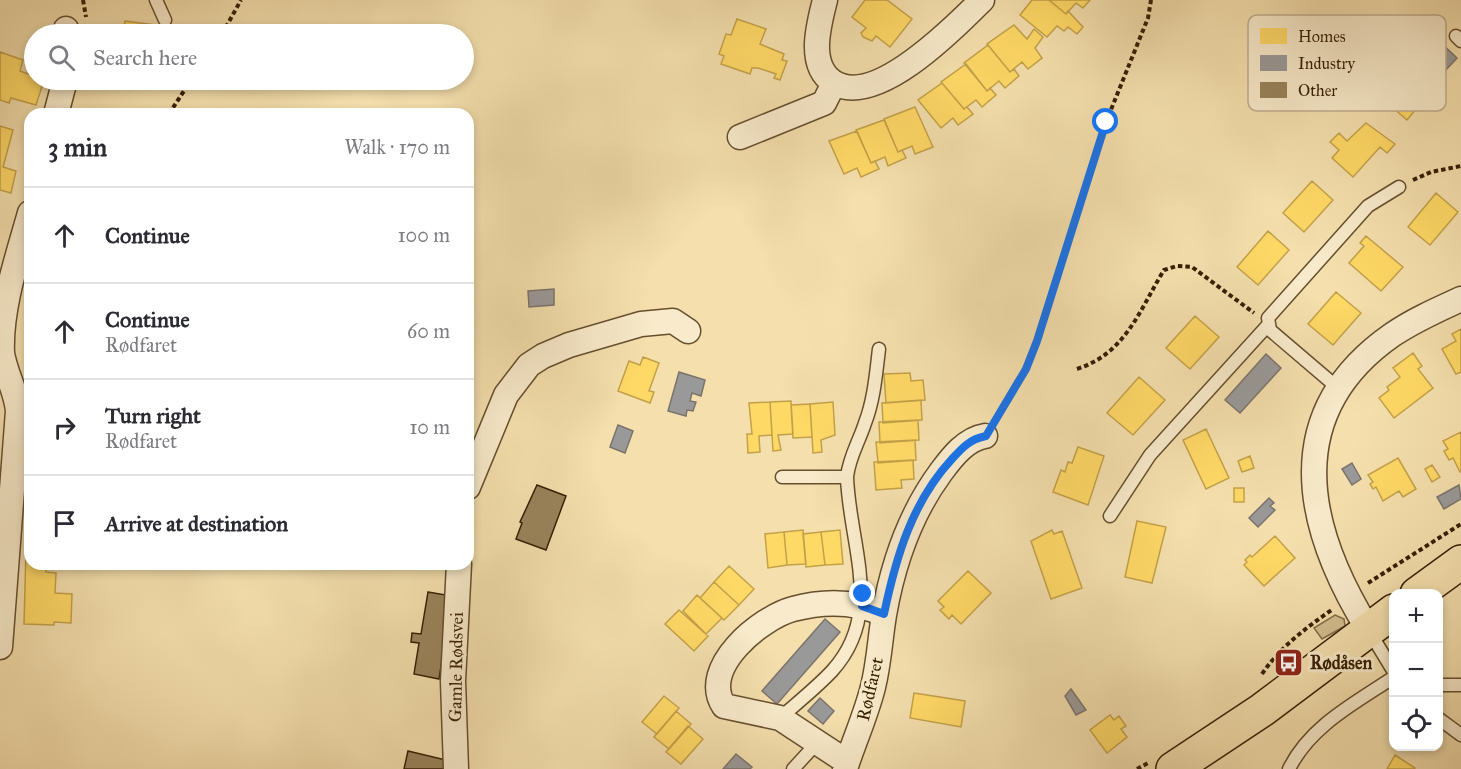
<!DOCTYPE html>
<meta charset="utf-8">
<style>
:root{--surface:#fff;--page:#f7f7f7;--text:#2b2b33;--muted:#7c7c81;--line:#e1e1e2}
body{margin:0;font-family:"IM FELL Great Primer",serif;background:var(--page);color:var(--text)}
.controls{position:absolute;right:18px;bottom:18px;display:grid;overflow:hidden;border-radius:12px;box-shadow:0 3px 9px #0003}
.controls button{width:54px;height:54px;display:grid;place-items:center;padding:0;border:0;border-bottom:2px solid var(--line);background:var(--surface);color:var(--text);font:30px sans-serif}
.stop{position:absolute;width:18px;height:18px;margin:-14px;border:4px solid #1a73e8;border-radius:50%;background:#fff}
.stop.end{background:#1a73e8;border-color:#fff;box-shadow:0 2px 6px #0008}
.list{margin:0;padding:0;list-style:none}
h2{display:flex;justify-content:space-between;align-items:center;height:78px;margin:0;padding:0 24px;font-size:26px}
h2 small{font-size:20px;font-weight:400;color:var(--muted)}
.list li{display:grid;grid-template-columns:39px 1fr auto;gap:18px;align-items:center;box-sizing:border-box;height:96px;padding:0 24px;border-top:2px solid var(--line)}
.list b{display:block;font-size:22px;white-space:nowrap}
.list p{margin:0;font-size:20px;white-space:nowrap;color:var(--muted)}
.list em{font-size:20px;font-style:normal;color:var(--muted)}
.icon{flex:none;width:33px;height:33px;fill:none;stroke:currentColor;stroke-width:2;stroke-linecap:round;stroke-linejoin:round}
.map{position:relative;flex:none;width:1461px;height:769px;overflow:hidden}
.search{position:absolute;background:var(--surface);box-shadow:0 3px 9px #0003;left:24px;top:24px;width:450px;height:66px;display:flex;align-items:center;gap:15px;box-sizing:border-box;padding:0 21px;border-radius:33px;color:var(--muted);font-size:22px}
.panel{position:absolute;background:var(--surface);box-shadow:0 3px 9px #0003;left:24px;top:108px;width:450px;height:462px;border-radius:18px}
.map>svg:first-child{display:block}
.green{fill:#d4be90;stroke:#856e4a;stroke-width:1.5}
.homes{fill:#ffd966;stroke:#c3a148;stroke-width:1.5}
.industry{fill:#999;stroke:#7b746c;stroke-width:1.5}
.building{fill:#99835b;stroke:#361f03;stroke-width:1.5}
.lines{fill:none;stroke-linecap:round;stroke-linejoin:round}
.service-casing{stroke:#664f2e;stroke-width:15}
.minor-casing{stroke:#664f2e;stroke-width:27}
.primary-casing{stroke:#361f03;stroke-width:36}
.path{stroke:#361f03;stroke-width:4;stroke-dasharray:4.5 3;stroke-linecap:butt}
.service{stroke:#f8eaca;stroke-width:12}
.minor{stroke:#f8eaca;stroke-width:24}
.primary{stroke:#f4dfad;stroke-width:33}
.route{stroke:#1a73e8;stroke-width:8}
.labels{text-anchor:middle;stroke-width:6;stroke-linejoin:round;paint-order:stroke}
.poi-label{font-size:18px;font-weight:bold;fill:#361f03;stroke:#f8eaca;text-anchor:start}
.street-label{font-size:18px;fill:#361f03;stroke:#f8eaca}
.key{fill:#f8eaca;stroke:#bead8e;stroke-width:1.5}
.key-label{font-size:16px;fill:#361f03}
</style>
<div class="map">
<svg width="1461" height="769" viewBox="0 0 1461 769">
<rect width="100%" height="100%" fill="#f4dfad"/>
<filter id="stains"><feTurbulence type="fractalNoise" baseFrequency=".00333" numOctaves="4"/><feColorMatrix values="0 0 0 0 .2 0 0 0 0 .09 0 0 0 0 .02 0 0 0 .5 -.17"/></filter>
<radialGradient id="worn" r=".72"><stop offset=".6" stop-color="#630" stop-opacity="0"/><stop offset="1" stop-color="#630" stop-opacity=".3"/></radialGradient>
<path class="green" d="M1335,615l9,4 1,7 -23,13 -8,-11z"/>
<path class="homes" d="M865,0h22l25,19 -22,28 -14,-11 -4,5 -9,-4 -2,-4 5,-5 -14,-11z
M1032,0h17l17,14 2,-3 15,16 -6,7 -9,-7 -4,4 -7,-5 -10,11 -27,-22z
M1049,0h41l-7,8 -7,-5 -10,11z
M737,19l29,10 -6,15 24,10 -2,6 5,1 -7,19 -6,-2 2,-4 -18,-6h-6l-2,6 -29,-10 3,-8 -5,-2 7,-20 5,1z
M125,21l30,4 -1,9h-31z
M1014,25l13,14 7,-10 9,8 -8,11 7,10 -14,11 -6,-7 -12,10 -23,-28z
M988,45l22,27 4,-3 5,7 -14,12 -6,-7 -12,10 -23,-28z
M0,52l23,8 -3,11 14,5v4h10l-8,25 -25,-7 -2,5 -9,-3z
M966,64l21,27 3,-3 6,7 -14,12 -6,-7 -12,9 -23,-27z
M1421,65l17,14 -6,6 3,1 -28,34 -22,-19 28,-33 3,3z
M942,83l22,26 3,-2 6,7 -15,11 -5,-7 -12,10 -23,-28z
M915,107l18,40 -18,7 -3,-8 -14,6 -14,-33z
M884,120l14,32 4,-2 4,8 -18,8 -3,-9 -14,6 -15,-33z
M1366,123l29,21 -8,9 -7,-6 -27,30 -21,-19 7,-8 -9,-8 9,-9 8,8z
M0,126l13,4 -10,37 13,4 -5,22 -11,-3z
M857,131l14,32 4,-2 4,8 -18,8 -4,-9 -13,6 -15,-33z
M1312,181l21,19 -29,32 -21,-19z
M1436,193l22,19 -28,33 -22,-18z
M1268,231l21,19 -31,35 -21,-18z
M1366,236l37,31 -22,24 -32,-28 15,-17 -4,-3z
M1336,292l25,21 -28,32 -25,-21z
M1195,316l24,21 -29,32 -24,-21z
M1461,329v43l-5,2 -14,-25 14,-8 -4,-7z
M1413,353l9,13 -4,3 15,19 -39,30 -15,-20 10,-8 -2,-3 13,-10 -7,-9z
M643,357l16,6 -10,28 5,1 -4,11 -32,-12 11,-30 11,4z
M910,373l1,8 12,-1 2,20 -39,3 -2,-29z
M1139,377l26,23 -32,35 -26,-22z
M921,400l1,20 -39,3 -1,-20z
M791,401l2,33 -15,1 3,15 -8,1 -3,-49z
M770,402l2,33 -13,1 1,16 -12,1 -1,-19h5l-3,-31z
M833,402l2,33 -14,5 1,12 -9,1 -3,-49z
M810,404l2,33 -19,1 -2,-33z
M918,420l1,20 -39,3 -1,-21z
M1206,429l23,49 -23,11 -23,-49z
M1461,432v40h-1l-7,-14 -4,2 -5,-9 4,-2 -5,-8z
M915,440l1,20 -38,3 -2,-21z
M1078,447l26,9 -16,49 -35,-13 8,-22 4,2 3,-10 4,1z
M1250,456l4,12 -12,4 -4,-11z
M1398,458l18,31 -13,8 -4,-6 -16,10 -7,-14 -3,2 -3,-5 3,-2 -5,-7z
M913,460l1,19 -13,1 1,8 -26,2 -2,-28z
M1432,465l8,12 -8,5 -7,-13z
M1234,488h10v14h-10z
M1137,521l29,6 -14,56 -27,-6z
M803,530l3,34 -19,1 -3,-33z
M840,530l3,34 -18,1 -4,-33z
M1052,530l2,4 8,-3 20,57 -31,11 -20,-58z
M784,532l3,33 -19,3 -3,-34z
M821,532l4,33 -19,2 -3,-33z
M1275,536l20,22 -31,28 -20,-21 3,-3 -2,-2 5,-5 2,2z
M26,551h4v13h16v8l10,1 -1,20 17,1 -1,29 -17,-1v3l-30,-1z
M729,566l25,23 -15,16 -25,-23z
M968,571l23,22 -30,31 -9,-9 -3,4 -9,-9 4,-3 -6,-6z
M714,582l25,23 -15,15 -24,-22z
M697,595l25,23 -16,16 -23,-23z
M679,610l29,26 -14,15 -29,-27z
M914,693l51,8 -4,26 -51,-9z
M664,696l15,12 -22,26 -15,-12z
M676,711l15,13 -22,25 -15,-12z
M1110,715l4,5 5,-4 7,10 -5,3 6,8 -20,16 -17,-23z
M688,726l15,13 -22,25 -15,-12z
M1395,755l20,13 -1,1h-27z"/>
<path class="industry" d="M1437,39l20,19 -13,14 -20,-18z
M554,289v16l-25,2 -1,-16z
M1266,354l15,14 -41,45 -15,-13z
M679,372l26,8 -4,16 -9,-3 -2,8 6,1 -3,9 -6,-1 -1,6 -18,-5z
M618,425l15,6 -8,22 -15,-6z
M1352,463l9,16 -9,6 -10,-16z
M1459,485l2,14 -17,10 -7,-12z
M1269,498l5,5 -4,3 5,4 -17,17 -9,-9z
M825,619l15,13 -63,72 -15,-13z
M1071,689l15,21 -10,5 -11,-19z
M820,698l14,13 -11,13 -15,-13z
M736,754l16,13 -2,2h-27z"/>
<path class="building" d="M537,485l29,11 -20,54 -30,-11 6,-16 -2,-1z
M428,592l24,4 -13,83 -25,-5 5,-31 -8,-1 1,-9 9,1z
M408,751l38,9 -2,9h-40z"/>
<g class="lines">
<defs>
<path id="service" d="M156,0l9,20
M1456,36l5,5
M1338,388l-68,-58 -2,-12 100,-112 31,-19
M782,477h65
M1110,516l40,-61 118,-130
M1369,631l25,41
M1438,685h23
M780,718c17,-15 36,-30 52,-47 53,-58 17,-127 15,-194 2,-20 12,-35 18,-54 9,-23 11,-49 14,-74
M1438,718l23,17
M793,769l23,-25
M1289,769c21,-43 66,-66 105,-92"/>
<path id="minor" d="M825,0c-6,24 -18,65 8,82 42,27 121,-54 149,-82
M66,29v5
M56,114l9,-34
M740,137l84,-34 10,-20
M468,487l38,-92 23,-30 14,-9 26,-11 72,-21 32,-3 15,10
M1368,629c-63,-102 -89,-215 24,-294 22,-15 45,-25 69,-36
M0,647l18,-236c-2,-21 -13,-38 -16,-58 -2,-46 16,-97 28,-140
M847,762l-67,-44 -56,-12c-25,-38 36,-88 69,-97 30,-8 62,-8 91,5
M456,769l-3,-88 6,-117
M845,769c9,-28 21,-54 28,-82 6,-24 7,-48 11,-72 9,-52 26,-101 57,-143 11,-15 25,-33 44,-36"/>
<path id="primary" d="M1417,594l44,-32
M1173,769l89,-59 132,-99"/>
</defs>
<use href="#service" class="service-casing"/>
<use href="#minor" class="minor-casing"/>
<use href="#primary" class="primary-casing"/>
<path class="path" d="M83,0l3,17
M222,34l19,-34
M169,114l22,-34
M1413,180l18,-8 30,-6
M1077,369c49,-16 62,-58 87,-99l13,-4 15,1 62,46
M996,417l30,-48 11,-28 69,-219 42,-104 3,-18
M1368,583l93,-59
M1262,674c19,-28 44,-46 71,-65
M1137,769l11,-6"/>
<use href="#service" class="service"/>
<use href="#minor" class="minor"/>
<use href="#primary" class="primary"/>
</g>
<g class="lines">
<path class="route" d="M863,594l-1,12 22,8c12,-57 28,-112 68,-155 10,-11 18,-20 34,-23l40,-67 11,-28 69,-219"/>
</g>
<defs>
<symbol id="bus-square" viewBox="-11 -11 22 22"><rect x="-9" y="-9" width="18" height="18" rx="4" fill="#8f2418" stroke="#f8eaca"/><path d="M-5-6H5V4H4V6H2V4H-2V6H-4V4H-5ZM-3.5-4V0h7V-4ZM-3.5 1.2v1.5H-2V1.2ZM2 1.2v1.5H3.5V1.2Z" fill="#fff"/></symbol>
</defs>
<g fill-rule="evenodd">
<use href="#bus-square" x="1272" y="646" width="33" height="33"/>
</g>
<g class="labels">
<g class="poi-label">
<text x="1310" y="669">Rødåsen</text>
</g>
<g class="street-label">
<text transform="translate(456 667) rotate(-89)" y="6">Gamle Rødsvei</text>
<text transform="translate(870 689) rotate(-77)" y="6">Rødfaret</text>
</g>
</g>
<rect x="1248" y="15" width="198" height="96" rx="9" class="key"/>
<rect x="1260" y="28" width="27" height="16" fill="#ffd966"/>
<rect x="1260" y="55" width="27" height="16" fill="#999"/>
<rect x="1260" y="82" width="27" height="16" fill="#99835b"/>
<g class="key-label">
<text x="1298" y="42">Homes</text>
<text x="1298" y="69">Industry</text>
<text x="1298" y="96">Other</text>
</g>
<rect width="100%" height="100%" filter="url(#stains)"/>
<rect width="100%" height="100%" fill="url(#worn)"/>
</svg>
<div class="controls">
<button>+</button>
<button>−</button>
<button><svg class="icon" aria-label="locate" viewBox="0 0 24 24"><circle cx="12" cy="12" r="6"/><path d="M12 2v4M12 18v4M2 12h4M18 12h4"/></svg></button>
</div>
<div class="stop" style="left:1106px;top:122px"></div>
<div class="stop end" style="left:863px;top:594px"></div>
<div class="search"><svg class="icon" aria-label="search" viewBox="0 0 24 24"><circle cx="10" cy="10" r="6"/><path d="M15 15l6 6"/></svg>Search here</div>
<section class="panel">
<h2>3 min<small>Walk · 170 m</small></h2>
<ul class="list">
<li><svg class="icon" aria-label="ahead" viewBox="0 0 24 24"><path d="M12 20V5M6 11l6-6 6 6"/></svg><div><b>Continue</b></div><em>100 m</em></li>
<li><svg class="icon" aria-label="ahead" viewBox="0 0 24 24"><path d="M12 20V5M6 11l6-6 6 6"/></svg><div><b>Continue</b><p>Rødfaret</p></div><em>60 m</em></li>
<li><svg class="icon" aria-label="right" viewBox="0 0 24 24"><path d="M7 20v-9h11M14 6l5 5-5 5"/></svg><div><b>Turn right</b><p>Rødfaret</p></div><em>10 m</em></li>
<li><svg class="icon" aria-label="arrive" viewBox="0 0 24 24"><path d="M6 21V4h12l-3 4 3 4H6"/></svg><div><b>Arrive at destination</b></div></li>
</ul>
</section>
</div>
